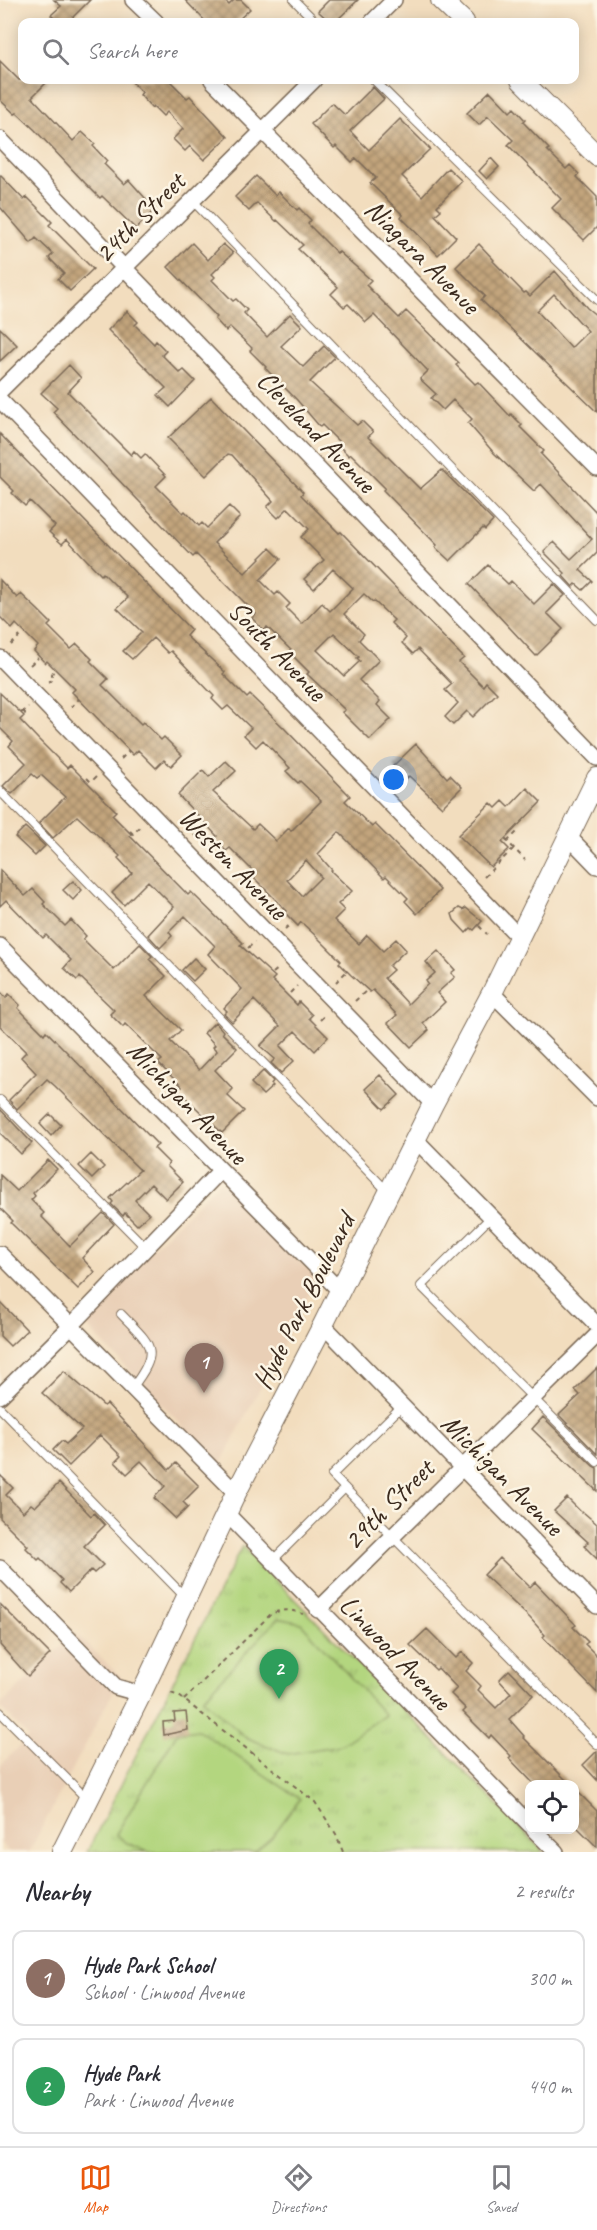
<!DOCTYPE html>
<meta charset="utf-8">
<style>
:root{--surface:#fff;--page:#f2f2f3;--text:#2b2b33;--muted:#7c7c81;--line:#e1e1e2;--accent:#ea580c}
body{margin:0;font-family:Caveat,sans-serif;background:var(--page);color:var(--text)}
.controls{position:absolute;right:18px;bottom:18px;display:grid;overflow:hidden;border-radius:12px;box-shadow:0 3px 15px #0003}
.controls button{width:54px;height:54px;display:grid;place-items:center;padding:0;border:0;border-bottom:2px solid var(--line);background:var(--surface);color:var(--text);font:30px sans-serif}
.you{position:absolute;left:394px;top:780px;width:21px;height:21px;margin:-15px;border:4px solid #fff;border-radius:50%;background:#1a73e8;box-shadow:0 0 0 9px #1a73e833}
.badge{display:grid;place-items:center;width:39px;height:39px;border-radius:50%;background:var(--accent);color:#fff;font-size:20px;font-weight:700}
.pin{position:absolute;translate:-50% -50px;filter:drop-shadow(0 2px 3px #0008)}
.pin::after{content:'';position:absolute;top:32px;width:21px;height:18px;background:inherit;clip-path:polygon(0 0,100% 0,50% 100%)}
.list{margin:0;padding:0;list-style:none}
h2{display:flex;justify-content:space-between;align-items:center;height:78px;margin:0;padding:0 24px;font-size:26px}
h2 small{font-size:20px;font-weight:400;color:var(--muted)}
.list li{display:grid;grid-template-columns:39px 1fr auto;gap:18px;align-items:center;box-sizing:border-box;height:96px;margin:0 12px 12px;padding:0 12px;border:2px solid var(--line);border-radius:12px}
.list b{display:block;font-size:22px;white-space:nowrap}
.list p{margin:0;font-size:20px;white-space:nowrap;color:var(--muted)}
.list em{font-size:20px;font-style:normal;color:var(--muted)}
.icon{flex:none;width:33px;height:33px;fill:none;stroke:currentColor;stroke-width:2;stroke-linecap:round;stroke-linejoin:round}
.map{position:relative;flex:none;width:597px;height:1852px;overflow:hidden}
.search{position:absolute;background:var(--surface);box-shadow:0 3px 15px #0003;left:18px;right:18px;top:18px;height:66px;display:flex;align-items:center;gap:15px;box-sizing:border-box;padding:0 21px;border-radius:12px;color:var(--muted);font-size:22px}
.sheet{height:294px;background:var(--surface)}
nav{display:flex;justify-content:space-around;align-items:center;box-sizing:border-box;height:84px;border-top:2px solid var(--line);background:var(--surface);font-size:16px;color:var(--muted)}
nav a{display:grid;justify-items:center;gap:3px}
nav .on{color:var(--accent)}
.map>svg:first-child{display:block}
.built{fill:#e9cfb6}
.grass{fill:url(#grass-tufts);stroke:#77804e;stroke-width:1.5}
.pitch{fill:#b3d67f;stroke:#77804e;stroke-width:1.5}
.building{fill:url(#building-cross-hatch);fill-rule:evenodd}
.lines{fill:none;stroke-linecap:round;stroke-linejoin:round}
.service-casing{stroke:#7b6956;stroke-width:10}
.minor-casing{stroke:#7b6956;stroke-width:18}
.secondary-casing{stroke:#7b6956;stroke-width:22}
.path{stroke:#7b6956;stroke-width:2;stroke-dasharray:4.5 4.5;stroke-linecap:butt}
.service{stroke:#fff;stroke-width:8}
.minor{stroke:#fff;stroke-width:15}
.secondary{stroke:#fff;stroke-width:20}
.labels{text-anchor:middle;stroke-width:5;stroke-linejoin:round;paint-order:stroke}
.street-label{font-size:28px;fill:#3b2a1e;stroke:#fcf5e5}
</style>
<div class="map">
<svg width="597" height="1852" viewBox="0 0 597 1852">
<defs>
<pattern id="grass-tufts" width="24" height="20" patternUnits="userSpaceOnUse" patternTransform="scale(1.5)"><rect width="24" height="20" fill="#b3d67f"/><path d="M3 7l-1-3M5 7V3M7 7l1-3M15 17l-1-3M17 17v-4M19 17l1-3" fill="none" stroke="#9bb86d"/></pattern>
<pattern id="building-cross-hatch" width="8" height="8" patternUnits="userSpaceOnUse" patternTransform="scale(1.5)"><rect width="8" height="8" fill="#c3a57d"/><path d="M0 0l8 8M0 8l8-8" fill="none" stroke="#a08766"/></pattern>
</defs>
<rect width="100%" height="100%" fill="#fcf5e5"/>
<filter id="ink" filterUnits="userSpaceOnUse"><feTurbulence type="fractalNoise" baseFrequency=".0167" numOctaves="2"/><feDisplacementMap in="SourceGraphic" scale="12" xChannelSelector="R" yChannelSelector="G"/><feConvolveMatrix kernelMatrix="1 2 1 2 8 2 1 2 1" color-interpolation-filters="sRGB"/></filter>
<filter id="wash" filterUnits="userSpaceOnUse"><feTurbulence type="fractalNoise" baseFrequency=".008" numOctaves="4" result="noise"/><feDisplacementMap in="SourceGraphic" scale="24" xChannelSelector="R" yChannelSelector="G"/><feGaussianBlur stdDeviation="1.35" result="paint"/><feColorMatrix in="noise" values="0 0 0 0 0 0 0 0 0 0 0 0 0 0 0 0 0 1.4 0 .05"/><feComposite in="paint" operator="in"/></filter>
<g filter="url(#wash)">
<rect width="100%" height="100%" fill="#f2ddbe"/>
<path class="built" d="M220,1181l97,98 -97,186 -139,-145z
M75,1633l46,44 -92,175h-20l-9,-10v-76l28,-29 -28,-31z"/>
<path class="grass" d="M242,1546l302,306h-457z"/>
<path class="pitch" d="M278,1618l23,5 84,92 -44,30 -53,9 -43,-17 -42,-38z
M198,1730l102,69 -29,39 -17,14h-106l-21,-9 -11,-9 61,-101z"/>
<g id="blocks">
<path class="building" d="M54,0h36l-22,22h-10l-7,-7 10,-9z
M185,0h39l5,5 5,-5h7l9,9 -14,13h-30z
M329,0h29l-23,22h-5l-12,-11z
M0,61l19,19h30l-17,17 41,44 9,-9 13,12 -2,2 14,15 -3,3 20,20 5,-4 26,29 -19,20 -34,-33 -2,2 -15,-15 -50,-53 -18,-17 -2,1 -15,-14z
M130,80h39l18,18 3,-2 38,41 -24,23 -14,-14 -5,5 -12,-12 10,-10 -16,-17 -4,4 -10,-10 -1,2 -12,-13 2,-3z
M373,87l11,12 -34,32 19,19 31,-31 30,30 -28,27 20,20 26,-28 14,13 -25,25 4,4 -6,5 21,22 -18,18 -37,-38 2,-2 -33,-32 6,-5 -20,-20 -4,4 -16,-16 -2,2 -23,-24 21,-21 13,12z
M490,91l20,21 4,-4 11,12 -2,2 26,27 -2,1 19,19 4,-4 9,9 -2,3 20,20v30l-13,13 -32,-32 9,-9 -53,-54 5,-5 -25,-24 -9,9 -12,-12z
M491,158l8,9 -12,12 -8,-8z
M0,175l24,25 3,-3 25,25 -3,3 44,44 -23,22 -12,-12 6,-6 -15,-15 4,-4 -17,-16 -5,5 -31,-36z
M256,176l19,19 4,-3 18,18 2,-2 12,12 -3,4 29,29 2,-1 32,28 -5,5 33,33 7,-7 53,52 -3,2 19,19 3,-2 32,34 1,-2 11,11 -2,2 24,24 -3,3 56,59v40l-17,17 12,11 -9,9 -7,-6 -3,3 -10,-11 2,-3 -21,-21 10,-10 17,17 21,-20 -51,-55 -7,7 -40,-38 -26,-30 4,-4 -19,-19 -10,10 -12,-12 5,-4 -16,-15 8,-8 -54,-56 -8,7 -18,-18 -4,3 -13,-13 7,-7 -40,-38 5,-4 -26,-25 -1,1 -19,-18 -8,8 -14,-14z
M192,243l16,17 15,-16 10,9 -21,21 3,3 -3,3 21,21 3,-2 11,11 -3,3 23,24 23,-23 12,12 -21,20 22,21 21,-21 11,11 -25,25 47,43 5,-4 11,11 -5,5 52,52 22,-19 51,51 -8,9 -2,-2 -33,33 -15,-14 2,-2 -54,-55 2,-2 -34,-34 -2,2 -11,-11 2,-2 -18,-18 -2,2 -23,-27 -32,-32 1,-1 -16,-16 2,-3 -22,-21 -4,4 -11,-12 2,-2 -49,-50z
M479,244l15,16 -1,1 31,32 2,-1 4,4 25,-25 32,37 10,8v96l-116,-112 4,-4 -29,-29zM554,294l34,37 -17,17 -34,-37z
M127,311l11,11 -3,3 19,19 2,-3 10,10 -4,4 18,18 4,-3 11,11 -25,26 -12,-12 8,-7 -58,-58z
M0,328l17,17 -17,16z
M69,365l12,13 -13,14 63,63 3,-4 7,7 4,-4 21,22 -10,10 27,27 2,-2 14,15 3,-3 5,5 22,-22 11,11 -26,26 31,30 25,-25 11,11 -21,21 15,15 3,-3 12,12 -4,4 16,16 20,-21 8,8 23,-23 -20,-19 -19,20 -10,-10 20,-19 -23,-23 8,-8 -21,-21 -10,10 -11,-11 6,-6 -41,-46 -4,-1 -22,22 -38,-38 43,-41 92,95 -2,3 38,38 2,-1 123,126 -5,4 24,24 3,-4 11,11 -24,24 -6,-6 -14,14 -8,-8 13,-14 -13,-13 7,-6 -34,-35 -5,5 -11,-11 4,-5 -15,-15 3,-3 -20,-19 -1,1 -9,-8 -20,20 20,20 -5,6 20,20 -20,20 21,21 -3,4 14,14 -21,21 -28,-28 3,-2 -38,-36 2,-2 -17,-17 2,-2 -27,-26 -3,4 -12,-13 4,-4 -60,-60 -3,3 -140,-145 4,-4 -16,-15zM334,633l25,24 -2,1 3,3 -16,15 -27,-26z
M0,434l191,196 -5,6 39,36 -2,2 24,24 3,-3 34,33 66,68 -5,5 27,26 3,-3 65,66 -23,24 -12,-13 3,-3 -22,-22 -2,2 -45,-46 -21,22 14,16 -1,1 21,20 -14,13 6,6 -10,10 25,24 8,-9 16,16 13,-12 10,11 -17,16 4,4 -9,8 24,26 20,-20 -2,-3 9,-8 -9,-11 12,-11 17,19 -4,3 4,4 -18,16 8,9 -22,21 6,7 -18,17 -23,-24 9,-8 -24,-25 -3,2 -19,-17 -12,-12 2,-2 -24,-24 -16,-15 -3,4 -13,-13 2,-2 -36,-36 3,-3 -24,-24 -4,3 -12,-12 3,-3 -39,-41 25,-25 6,7 17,-16 10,10 -23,21 40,37 5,-5 18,17 13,-13 2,3 30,-30 -21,-20 -2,2 -12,-12 4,-3 -27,-28 -7,7 -12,-12 7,-7 -23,-22 -5,4 -11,-11 2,-3 -43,-45 -3,2 -15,-15 -21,21 -9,-8 19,-19 -25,-24 11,-10 -25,-25 -2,2 -34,-36 -5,5 -13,-12 6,-6 -25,-25 -5,5 -13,-13 2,-2 -14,-14zM306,860l15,17 -19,19 -15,-16z
M488,565l20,19 3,-3 23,23 20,-20 11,11 -18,18 16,16 -27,27 -67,-72z
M0,580l17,18 4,-4 17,16 13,13 -3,3 23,23 6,-5 15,15 -2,2 18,18 -6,6 39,39 2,-2 18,18 3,-3 18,18 -11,11 -7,-6 -8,8 -18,-18 -5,5 -61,-63 3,-3 -28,-28 -2,2 -11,-12 4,-5 -22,-22 -4,5 -12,-12z
M0,693l24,23 -4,4 18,19 29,29 3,-3 46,46 -4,4 19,19 -1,2 58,59 3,-3 52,51 -3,2 35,32 -3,3 25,25 2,-3 13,13 -3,3 19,19 -13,14 -20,-20 -15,15 14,15 -13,12 -10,-10 4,-4 -15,-13 20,-20 -26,-26 -22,22 -8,-8 3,-3 -3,-3 18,-19 -34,-35 7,-8 -30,-30 -16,16 3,4 -12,12 -12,-13 26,-28 -26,-26 -24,24 -12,-12 20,-20 -14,-15 2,-2 -43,-40 -24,22 -14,-15 26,-26 -24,-22 -4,3 -5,-4 -20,20 -9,-8 23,-23 -17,-17 4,-5 -13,-13z
M416,744l31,34 3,-3 12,12 -20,20 -33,-31 -3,3 -13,-13z
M527,788l14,14 -39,40 7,7 -18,18 -33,-32 33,-32 5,5 7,-7 6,6z
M25,827l20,19 -10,10 -20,-19z
M0,870l25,26 8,-7 12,13 -2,2 22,22 6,-6 15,16 -3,3 31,31 26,-26 12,12 -3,3 17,17 -20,20 35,34 -11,11 29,29 18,-19 -4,-4 2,-2 -11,-12 11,-11 8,9 -1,2 15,15 -22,22 18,19 -6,6 17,16 -22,22 -44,-43 4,-3 -24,-24 4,-3 -37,-36 -2,3 -13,-13 4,-4 -34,-33 -3,3 -13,-12 7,-8 -25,-25 -3,3 -37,-38 -6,6z
M73,881l9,9 -9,10 -10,-10z
M459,908l4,2 3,-2 16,13 -8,9 -3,-2 -5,5 -12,-13 -2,-6z
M194,958l11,11 -12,12 -11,-11z
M0,991l6,7 3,-4 11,11 -2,3 26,26 2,-3 14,14 98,100 -4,3 15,15 -2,3 16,16 -17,17 -15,-15 -16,16 14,14 -12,11 -12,-12 -2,3 -12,-12 2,-2 -3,-4 30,-28 -85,-84 -8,-7 -30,30 -8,-9 27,-27 -15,-16 5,-5 -26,-26z
M263,1071l10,10 -2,3 2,2 -10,9 -12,-12z
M380,1075l19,20 -15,14 -19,-20z
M0,1109l32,34 -11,11 -21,-21z
M50,1114l11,11 -10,11 -11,-12z
M91,1154l13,13 -12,12 -13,-13z
M48,1160l9,9 -24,24 2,3 -4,4 13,13 -3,3 29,30 33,-33 11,11 -32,34 13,14 -17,17 -67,-66 2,-2 -13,-13v-33l17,16z
M0,1302l27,28 -17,16 -10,-10z
M597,1368v86l-38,-39 21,-20 -5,-5z
M64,1371l40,35 3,-2 62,66 7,-7 23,23 -16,16 5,5 -12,12 -22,-21 11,-12 -24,-25 -14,13 -12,-12 6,-6 -21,-21 -31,31 -16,-16 9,-9 4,3 16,-15 -40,-36z
M543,1417l50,49 4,2v23l-65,-62z
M0,1475l13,13 -7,7 17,17 8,-8 4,3 24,-24 32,33 3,-3 11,12 -21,21 19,19 -9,8 -3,-3 -22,22 -9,-9 2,-3 -22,-22 -2,2 -12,-12 2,-2 -28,-28z
M567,1498l15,15 1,-1 14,12v35l-13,-13 4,-4 -34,-31z
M500,1558l30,29 5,-5 41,43 -3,2 15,15 -3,2 12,12v37l-54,-56 2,-2 -15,-17 -46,-43z
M0,1604l50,50 -22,22 -28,-31z
M427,1629l29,29 6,-6 11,11 -7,8 15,15 -3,4 18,18 15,-15 -12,-13 10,-10 9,9 15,16 -24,24 15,17 -1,1 48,48h-36l-26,-27 2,-2 -20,-21 -2,3 -26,-26 3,-3 -15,-15 6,-6 -19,-20 -2,2 -26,-25z
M186,1712l2,18 -24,5 -1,-13 12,-1 -1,-8z
M597,1751v29l-14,-15z
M574,1788l23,23v36l-23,-23z"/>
</g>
</g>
<g filter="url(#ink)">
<use href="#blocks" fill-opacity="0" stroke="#7b6956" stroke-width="1.5"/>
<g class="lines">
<defs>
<path id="service" d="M294,0l22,22
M374,80l223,220
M192,200l405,420
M0,791l389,402
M0,1100l146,148
M491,1217l-70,69 176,176
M121,1314c30,31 41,35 11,74
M401,1407l-69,68 265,269
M0,1408l186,190
M272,1561l73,-73
M0,1712l87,87"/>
<path id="minor" d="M133,0l23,22
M372,22l22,-22
M212,80l385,388
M0,139l597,619
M0,391l314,-311
M0,400l518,536
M0,658l433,446
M568,836l29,30
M0,946l340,345
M492,993l105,105
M416,1140l181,185
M0,1254l236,239
M323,1325l274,281
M0,1396l71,-70 149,-155
M227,1514l303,311
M0,1568l116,119 25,7
M318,1610l279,-275
M534,1830l22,22"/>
<path id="secondary" d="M441,0l23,22
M521,80l76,76
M62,1852l79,-158 95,-201 87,-168 110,-221 59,-111 105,-215"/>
</defs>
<use href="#service" class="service-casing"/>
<use href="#minor" class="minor-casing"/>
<use href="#secondary" class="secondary-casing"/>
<path class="path" d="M11,645l9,-9
M30,665l8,-7
M48,683l4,-4v-5l2,-4
M71,707l8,-8
M23,711l2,2 -1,5
M21,713l7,-6
M121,759l8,-8
M87,778l4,4 5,-5
M130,831l3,3 9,-9
M195,836l8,-8
M505,839l20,21
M507,842l10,-10
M484,877l30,-29
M479,926l8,8
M285,929l7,-6
M248,948l7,-6
M273,973l6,-5
M336,982l10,-10
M290,993l7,-7
M355,1001l12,-11
M320,1020l5,-5
M171,1693l8,3 136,106 21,32 7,18
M184,1700l87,-86c12,-5 20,-5 32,0"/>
<use href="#service" class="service"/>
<use href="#minor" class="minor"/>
<use href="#secondary" class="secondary"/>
</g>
</g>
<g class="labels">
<g class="street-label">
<text transform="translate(139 217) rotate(-45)" y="10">24th Street</text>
<text transform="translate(423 256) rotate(45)" y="10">Niagara Avenue</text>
<text transform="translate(317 431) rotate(46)" y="10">Cleveland Avenue</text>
<text transform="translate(278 650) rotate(46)" y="10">South Avenue</text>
<text transform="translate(234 863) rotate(46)" y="10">Weston Avenue</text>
<text transform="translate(188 1102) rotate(46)" y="10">Michigan Avenue</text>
<text transform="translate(303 1301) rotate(-63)" y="10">Hyde Park Boulevard</text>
<text transform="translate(503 1474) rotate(45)" y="10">Michigan Avenue</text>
<text transform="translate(388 1504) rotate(-45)" y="10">29th Street</text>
<text transform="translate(396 1652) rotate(46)" y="10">Linwood Avenue</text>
</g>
</g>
</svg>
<div class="controls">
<button><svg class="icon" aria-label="locate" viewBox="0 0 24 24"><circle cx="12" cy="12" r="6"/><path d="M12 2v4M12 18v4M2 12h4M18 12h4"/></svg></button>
</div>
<div class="you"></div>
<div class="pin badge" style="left:204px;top:1393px;background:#8d6e63">1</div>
<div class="pin badge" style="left:279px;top:1699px;background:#2e9e5b">2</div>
<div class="search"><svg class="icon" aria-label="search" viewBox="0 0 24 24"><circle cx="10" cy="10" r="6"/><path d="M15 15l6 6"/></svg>Search here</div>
</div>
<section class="sheet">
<h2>Nearby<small>2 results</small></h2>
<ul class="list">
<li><span class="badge" style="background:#8d6e63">1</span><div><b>Hyde Park School</b><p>School · Linwood Avenue</p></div><em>300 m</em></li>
<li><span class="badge" style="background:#2e9e5b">2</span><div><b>Hyde Park</b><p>Park · Linwood Avenue</p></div><em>440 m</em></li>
</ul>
</section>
<nav>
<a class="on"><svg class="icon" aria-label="map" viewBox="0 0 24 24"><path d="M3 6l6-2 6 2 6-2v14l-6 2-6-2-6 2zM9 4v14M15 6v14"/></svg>Map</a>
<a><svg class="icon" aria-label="directions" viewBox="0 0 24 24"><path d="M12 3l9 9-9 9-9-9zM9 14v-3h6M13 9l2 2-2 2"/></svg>Directions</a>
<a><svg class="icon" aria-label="saved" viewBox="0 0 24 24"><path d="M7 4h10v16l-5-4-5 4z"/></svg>Saved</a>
</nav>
